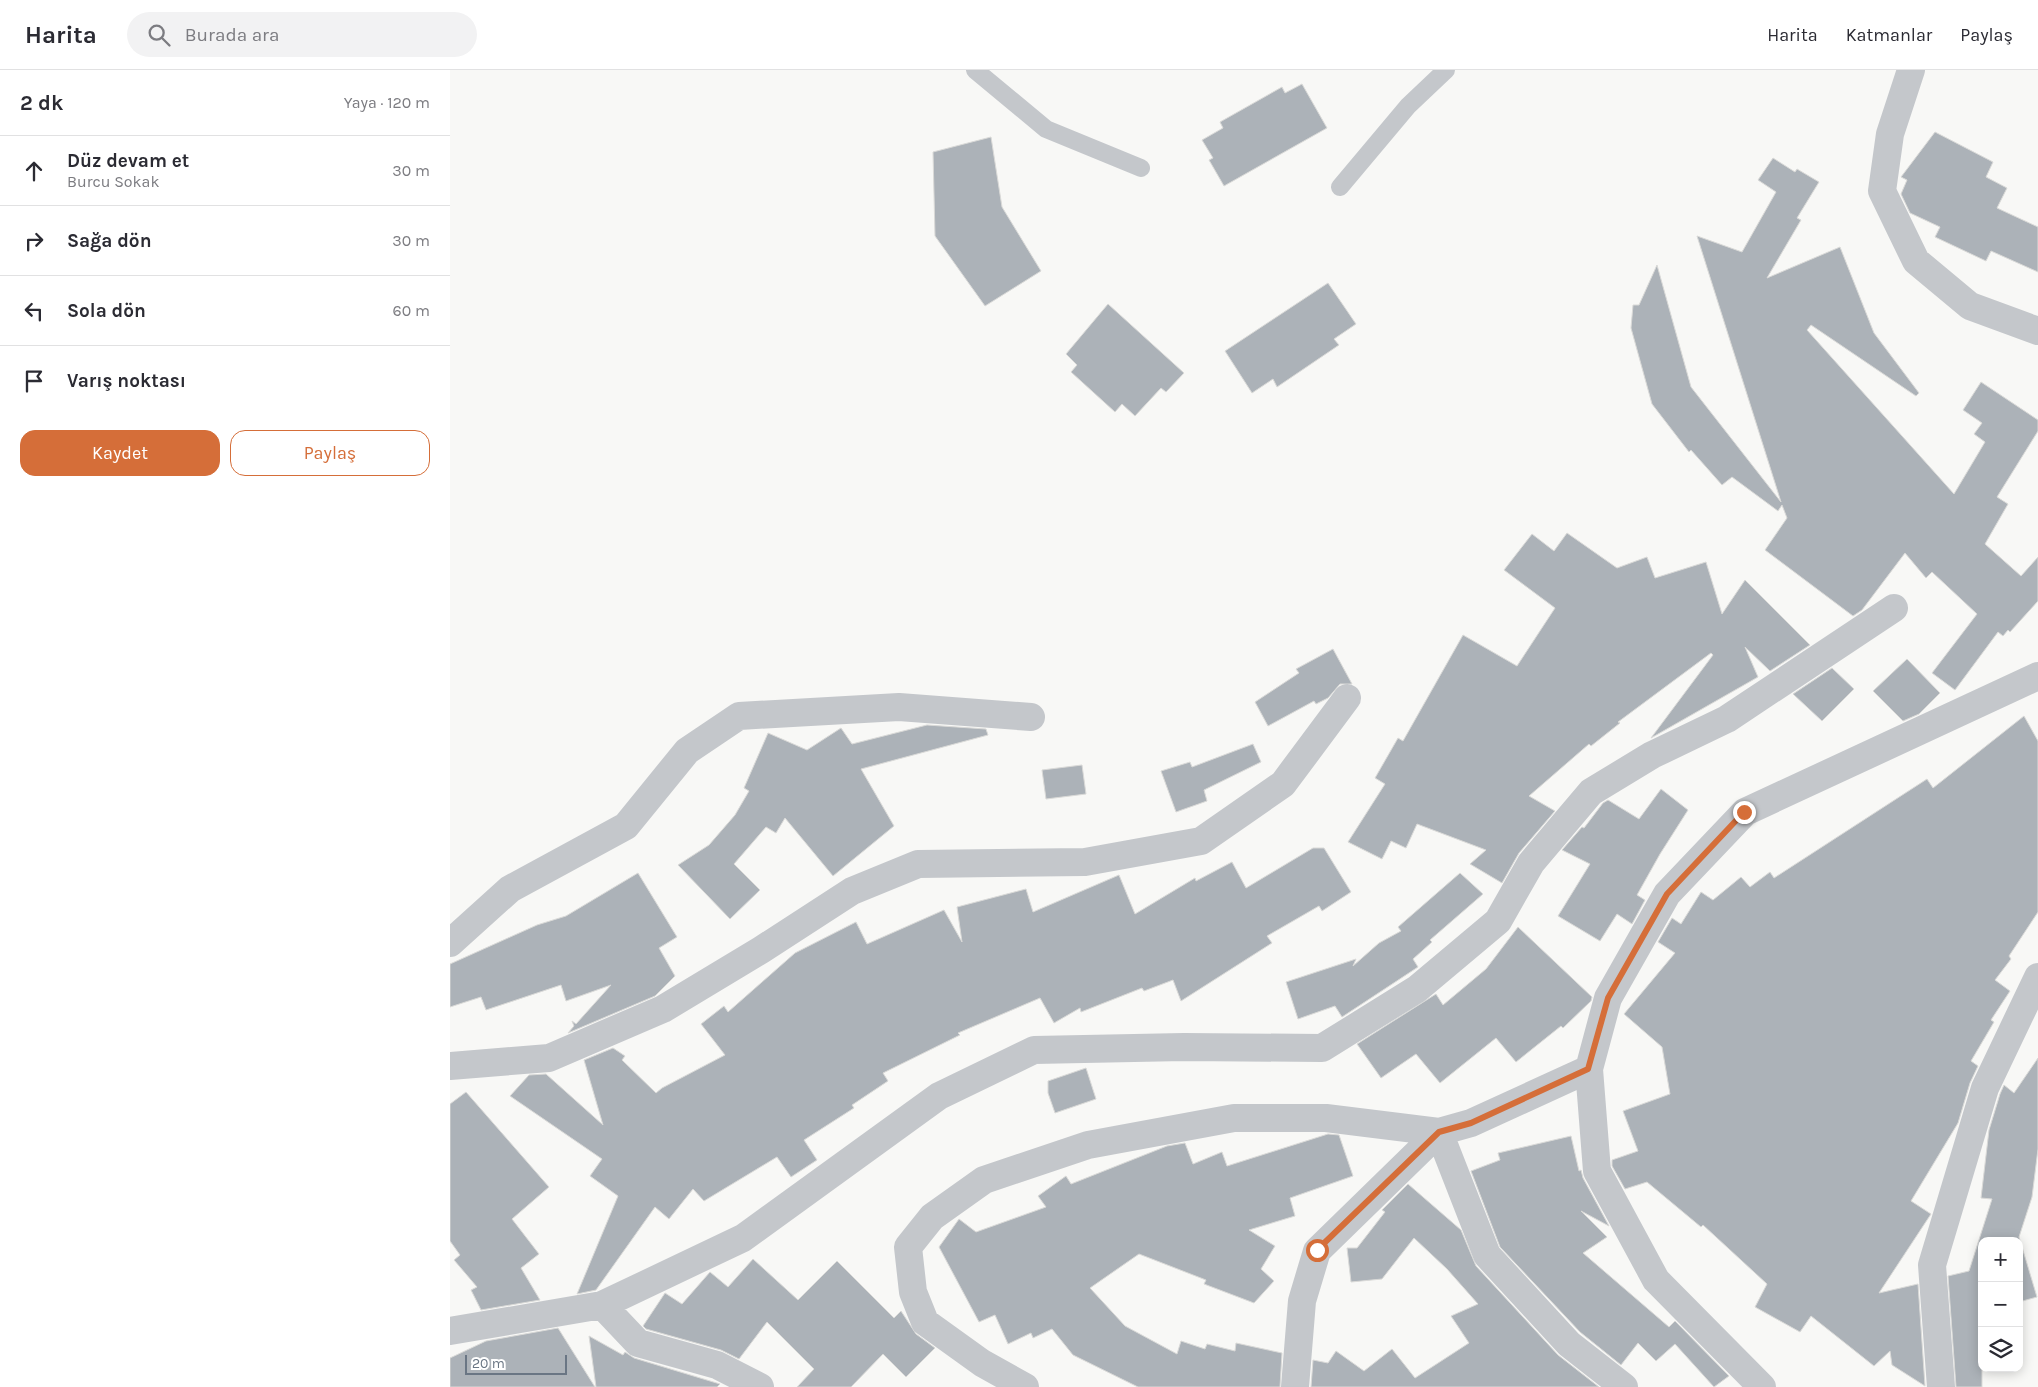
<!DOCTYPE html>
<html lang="tr">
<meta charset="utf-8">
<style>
:root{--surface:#fff;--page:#f2f2f3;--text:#2b2b33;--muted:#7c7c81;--line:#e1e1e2;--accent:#d56e39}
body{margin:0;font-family:Karla,sans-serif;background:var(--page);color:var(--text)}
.controls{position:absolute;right:15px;bottom:15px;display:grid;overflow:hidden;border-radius:10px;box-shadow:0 2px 12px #0003}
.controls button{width:45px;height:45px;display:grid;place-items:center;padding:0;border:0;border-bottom:1px solid var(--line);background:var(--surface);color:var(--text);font:25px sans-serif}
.scale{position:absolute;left:15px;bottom:12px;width:102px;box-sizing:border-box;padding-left:5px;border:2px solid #6a7684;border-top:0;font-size:14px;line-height:18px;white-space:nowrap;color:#6a7684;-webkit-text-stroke:4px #fff;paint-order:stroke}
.stop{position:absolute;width:15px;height:15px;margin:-11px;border:4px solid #d56e39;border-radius:50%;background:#fff}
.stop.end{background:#d56e39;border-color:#fff;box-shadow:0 1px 5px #0008}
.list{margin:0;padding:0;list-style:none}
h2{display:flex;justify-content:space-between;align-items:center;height:65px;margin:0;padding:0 20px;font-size:21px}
h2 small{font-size:16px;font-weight:400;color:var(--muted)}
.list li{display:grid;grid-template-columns:32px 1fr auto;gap:15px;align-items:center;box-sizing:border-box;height:70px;padding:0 20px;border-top:1px solid var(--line)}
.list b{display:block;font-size:19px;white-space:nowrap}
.list p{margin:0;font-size:16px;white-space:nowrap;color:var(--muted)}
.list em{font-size:16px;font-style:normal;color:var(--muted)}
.actions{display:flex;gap:10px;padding:15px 20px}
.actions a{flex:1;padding:11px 0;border:1px solid var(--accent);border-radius:15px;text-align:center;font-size:18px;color:var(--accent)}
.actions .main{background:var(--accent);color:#fff}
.icon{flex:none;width:28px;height:28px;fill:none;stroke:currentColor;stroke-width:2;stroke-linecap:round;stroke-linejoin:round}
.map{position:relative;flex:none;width:1588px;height:1317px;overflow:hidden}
header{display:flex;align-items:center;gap:30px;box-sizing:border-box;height:70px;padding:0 25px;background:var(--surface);border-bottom:1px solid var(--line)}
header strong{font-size:24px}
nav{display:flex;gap:28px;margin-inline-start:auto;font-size:18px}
.search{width:350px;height:45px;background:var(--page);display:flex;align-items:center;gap:12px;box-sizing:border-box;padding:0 18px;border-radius:28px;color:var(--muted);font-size:19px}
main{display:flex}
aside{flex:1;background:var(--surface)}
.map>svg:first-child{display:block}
.building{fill:#acb2b8;stroke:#dadad8}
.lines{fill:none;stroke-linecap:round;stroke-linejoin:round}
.service{stroke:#c4c7cb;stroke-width:18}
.minor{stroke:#c4c7cb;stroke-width:28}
.route{stroke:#d56e39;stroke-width:6}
</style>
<header>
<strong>Harita</strong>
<div class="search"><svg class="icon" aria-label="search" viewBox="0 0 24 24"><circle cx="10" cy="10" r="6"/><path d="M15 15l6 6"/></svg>Burada ara</div>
<nav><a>Harita</a><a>Katmanlar</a><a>Paylaş</a></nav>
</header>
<main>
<aside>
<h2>2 dk<small>Yaya · 120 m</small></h2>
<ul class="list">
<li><svg class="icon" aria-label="ahead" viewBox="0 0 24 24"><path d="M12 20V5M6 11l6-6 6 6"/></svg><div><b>Düz devam et</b><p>Burcu Sokak</p></div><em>30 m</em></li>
<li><svg class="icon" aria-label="right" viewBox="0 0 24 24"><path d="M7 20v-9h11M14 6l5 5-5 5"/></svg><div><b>Sağa dön</b></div><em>30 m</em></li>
<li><svg class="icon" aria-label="left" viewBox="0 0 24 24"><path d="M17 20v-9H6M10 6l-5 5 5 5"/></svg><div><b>Sola dön</b></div><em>60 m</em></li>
<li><svg class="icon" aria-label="arrive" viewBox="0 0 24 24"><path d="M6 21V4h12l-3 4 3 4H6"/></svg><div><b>Varış noktası</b></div></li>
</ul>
<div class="actions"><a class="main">Kaydet</a><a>Paylaş</a></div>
</aside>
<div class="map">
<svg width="1588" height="1317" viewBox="0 0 1588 1317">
<rect width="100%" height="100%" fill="#f8f8f6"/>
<path class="building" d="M852,14l25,44 -103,58 -15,-26 4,-2 -11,-18 21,-12 -3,-6 62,-35 3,6z
M1485,62l58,30 -7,15 21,11 -10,20 41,19v45l-47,-21 -5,10 -51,-24 5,-10 -30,-14 -9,-19 6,-14 -6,-3z
M541,67l11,70 39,64 -56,35 -50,-70 -2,-84z
M1323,88l22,14 2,-3 22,13 -22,36 4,2 -34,58 73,-31 34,86 45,60 -3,3 -105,-71 -4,5 147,164 31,-52 -11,-8 8,-11 -19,-13 18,-28 57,38v11l-41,66 11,7 -23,40 36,32 17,-19v44l-28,31 -2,-2 -5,6 -5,-4 -43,58 -23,-17 45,-59 -45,-42 -6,6 -21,-25 -43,57 -9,6 -88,-66 22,-32 -5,-13 -4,6 -46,-34 -10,8 -31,-35 -2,2 -37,-48 -21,-76 2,-23h6l18,-40 34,122 90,115 -84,-266 45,16 34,-60 -18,-12z
M878,213l28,41 -22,15 5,6 -62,42 -4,-8 -21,14 -27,-42z
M658,234l76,69 -18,19 -5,-4 -26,28 -13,-12 -7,8 -44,-40 6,-7 -11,-11z
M1117,463l50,35 30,-11 8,21 51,-16 16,52 23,-34 65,65 -40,26 -25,-24 13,30 -107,61 62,-83 -2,-2 -93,69 2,1 -29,23 -2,-2 -60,52 26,15 -36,42 -17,30 -32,-19 16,-14 -69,-26 -11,24 -15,-7 -9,18 -34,-17 37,-58 -10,-6 23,-40 5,3 60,-106 54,31 38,-58 -51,-38 28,-36 22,17z
M883,579l19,35h-12l-12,14 -12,6 -2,-3 -46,25 -13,-24 44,-29 -3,-4z
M1457,589l33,34 -21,21 -16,7 -30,-30z
M1382,598l22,21 -32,32 -29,-27z
M1574,646l14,25v171l-29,44 2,3 -16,21 15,11 -19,29 3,2 -23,39 7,5 -8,17 -12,40 -47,78 20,13 -52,79 39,-9 7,102 -33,-21 -2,-14 -16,15 -63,-50 -11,16 -45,-25 12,-23 -64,-59 -2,2 -54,-45 -22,7 -13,-23v-6l26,-9 -15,-40 47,-17 -8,-47 -38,-33 51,-61 -17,-11 14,-24 9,6 20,-32 12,8 28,-23 9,10 20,-15 4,6 153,-99 6,9z
M477,655l59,4 2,6 -127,34 33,57 -61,50 -48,-58 -9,15 -10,-6 -32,37 26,26 -30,29 -52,-54 31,-20 26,-30 14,-24 -5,-3 24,-55 39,17 34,-22 11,16z
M803,674l8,18 -57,28 3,11 -31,11 -15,-41 29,-9 2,5z
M632,695l4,29 -40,5 -4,-29z
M1211,719l27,21 -28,44 -23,41 8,5 -13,24 -15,-10 -17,27 -42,-25 32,-52 -28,-14 20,-23 2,1 19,-25 5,-3 31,19z
M863,778h11l27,44 -29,19 -3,-5 -52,30 5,7 -91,58 -8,-21 -29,11 -2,-3 -61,24 -1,-4 -26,15 -14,-25 -82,35 2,2 -77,38 5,8 -36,24 2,3 -50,32 13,20 -26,17 -14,-20 -73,44 -11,-12 -24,30 -14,-12 -59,83 -19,4 41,-98 -28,-20 12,-17 -92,-63 19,-21 17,-1 57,51 -19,-65 29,-12 12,8 -3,4 34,33 6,-5 63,-33 -24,-31 23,-18 4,6 67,-59 61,-31 11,22 77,-34 18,32 -5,-35 69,-18 7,23 86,-37 16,39 60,-36 1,3 36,-19 14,26z
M188,803l39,64 -18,11 16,28 -20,20 -87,37 6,-7 -2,-5 4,3 35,-39 -45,16 -5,-16 -75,25 -5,-13 -31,10v-43l87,-39 29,-9z
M1010,803l23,21 -53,46 2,2 -19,17 5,8 -76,50 -7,-11 -37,13 -12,-37 70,-23 -3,7 26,-23 22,-12 -3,-4z
M1068,857l74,70 -1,4 -28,27 -2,-2 -45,36 -20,-24 -56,45 -24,-29 -35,24 -24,-34 79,-50 7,11 43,-36z
M1588,988v91l-6,48 -13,40 18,60 -18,5v-61h-37v146h-26l-8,-111 21,-5 23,-72 -11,-1 8,-68 11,-36 4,-9 10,8z
M636,998l10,31 -41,14 -7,-20v-12z
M16,1022l83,95 -37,32 27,35 -18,14 19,32 -59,10 -10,-20 6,-3 -23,-27 6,-5 -10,-14v-137z
M878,1064l11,1 14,41 -63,22 5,18 -46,14 26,16 -14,23 13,12 -20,22 -50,-19 2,-4 -67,-26 -49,34 35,38 52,28 4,-13 24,8 2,-5 28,7 1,-8 46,10 -2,34h-142l-65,-32 -21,-26 -19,9 -2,-5 -23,11 -13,-29 -16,7 -40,-75 20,-28 17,13 70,-25 -8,-11 28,-20 5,8 96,-38 18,-3 8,21 29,-12 5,14z
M1121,1066l8,35 2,-1 2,8 26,48 -28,-15 26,26 -24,16 86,74 6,-6 54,55 -15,11 -39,-43 -19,17 -18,-18 -17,22 -41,-33 -80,-85 -29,-76 29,-11 -2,-7z
M958,1114l53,46 15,36 82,89 41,32h-288l2,-27 15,3 8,-12 28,20 28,-22 23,29 54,-35 -18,-27 27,-12 -31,-35 -33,-31 -32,41 -31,3 -4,-34h10l28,-36 -3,-2z
M303,1189l45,41 39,-39 57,57 7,-7 15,23 19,14 -29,29 -23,-23 -32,33h-54l17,-18 -47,-47 -28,37 -18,-9 -75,-21 -3,-3 22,-33 17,11 28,-32 18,15z
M108,1258l37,59h-145v-29l36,-17z
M139,1266l34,19 2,-3 9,6 86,26 -3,3h-121z"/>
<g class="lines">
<path class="service" d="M525,0l71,59 95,39
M890,117l68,-81 38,-36"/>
<path class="minor" d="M1461,0l-21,64 -8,57 34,70 54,45 68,25
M0,873l60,-54 116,-63 61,-75 52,-35 160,-9 132,10
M0,996l99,-8 114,-49 98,-59 91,-59 66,-27 167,-2 116,-21 82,-57 64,-86
M152,1235l141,-67 196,-142 95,-46 150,-3 138,1 95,-59 81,-68 33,-58 60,-71 61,-37 75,-36 167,-111
M0,1261l152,-26 36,38 79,22 43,22
M575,1317l-43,-24 -57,-41 -12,-30 -5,-45 24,-30 52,-37 104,-35 146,-27h92l113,14 32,-9 118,-54
M845,1317l7,-86 15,-50 122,-119 48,123 82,89 55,43
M1312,1317l-106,-107 -59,-109 -8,-102 19,-71 59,-104 78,-82 293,-136
M1491,1317l-9,-122 53,-177 53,-111"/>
</g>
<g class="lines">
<path class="route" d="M867,1180l122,-118 32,-9 117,-54 20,-71 59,-104 77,-82"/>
</g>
</svg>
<div class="controls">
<button>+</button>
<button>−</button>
<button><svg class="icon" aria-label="layers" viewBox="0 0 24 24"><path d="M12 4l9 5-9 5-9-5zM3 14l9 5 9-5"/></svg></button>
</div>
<div class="scale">20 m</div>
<div class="stop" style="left:867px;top:1180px"></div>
<div class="stop end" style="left:1294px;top:742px"></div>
</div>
</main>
